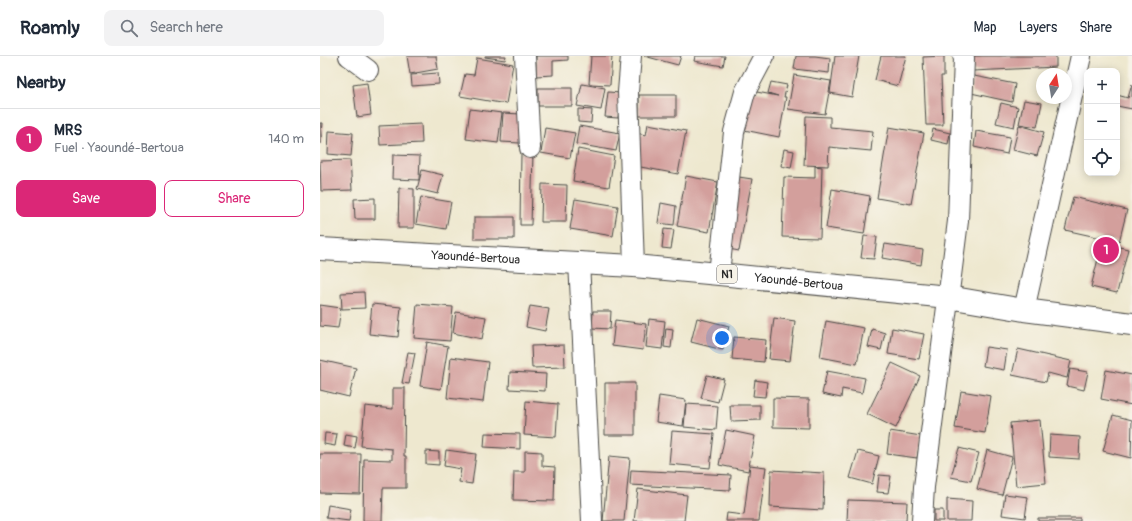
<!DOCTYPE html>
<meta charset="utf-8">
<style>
:root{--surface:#fff;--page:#f2f2f3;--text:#1f2937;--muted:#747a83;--line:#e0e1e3;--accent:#db2777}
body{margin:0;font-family:Pangolin,sans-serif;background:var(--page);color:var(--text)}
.controls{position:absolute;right:12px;top:12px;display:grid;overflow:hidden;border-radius:8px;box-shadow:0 2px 10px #0003}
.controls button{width:36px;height:36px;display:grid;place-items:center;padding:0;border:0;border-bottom:1px solid var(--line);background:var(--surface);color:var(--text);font:20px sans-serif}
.compass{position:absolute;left:716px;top:12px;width:36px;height:36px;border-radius:50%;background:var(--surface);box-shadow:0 2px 10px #0003;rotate:12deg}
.you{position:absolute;left:402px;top:282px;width:14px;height:14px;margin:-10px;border:3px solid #fff;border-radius:50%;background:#1a73e8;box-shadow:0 0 0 6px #1a73e833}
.badge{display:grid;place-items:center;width:26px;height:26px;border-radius:50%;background:var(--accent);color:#fff;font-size:13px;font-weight:700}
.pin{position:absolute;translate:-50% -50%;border:2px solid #fff;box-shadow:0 1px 4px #0006}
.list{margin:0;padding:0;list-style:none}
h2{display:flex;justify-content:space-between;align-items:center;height:52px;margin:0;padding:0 16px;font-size:17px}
h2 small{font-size:13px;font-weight:400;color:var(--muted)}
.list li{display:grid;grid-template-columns:26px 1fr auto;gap:12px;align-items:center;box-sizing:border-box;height:60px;padding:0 16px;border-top:1px solid var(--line)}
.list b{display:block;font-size:15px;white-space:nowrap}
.list p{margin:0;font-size:13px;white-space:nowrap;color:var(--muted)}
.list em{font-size:13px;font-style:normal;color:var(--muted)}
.actions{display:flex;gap:8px;padding:12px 16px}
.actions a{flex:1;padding:9px 0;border:1px solid var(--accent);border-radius:8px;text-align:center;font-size:14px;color:var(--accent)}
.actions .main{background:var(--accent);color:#fff}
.icon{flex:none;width:22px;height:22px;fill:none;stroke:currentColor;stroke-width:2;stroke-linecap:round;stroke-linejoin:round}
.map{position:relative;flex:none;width:812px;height:465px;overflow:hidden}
header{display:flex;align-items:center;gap:24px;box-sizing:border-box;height:56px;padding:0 20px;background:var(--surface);border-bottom:1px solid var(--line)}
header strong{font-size:19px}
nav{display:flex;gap:22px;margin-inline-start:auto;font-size:14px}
.search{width:280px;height:36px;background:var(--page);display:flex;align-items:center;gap:10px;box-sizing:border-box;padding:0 14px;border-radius:8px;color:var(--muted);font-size:15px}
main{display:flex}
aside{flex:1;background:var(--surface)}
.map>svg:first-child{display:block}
.building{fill:#d39f9c}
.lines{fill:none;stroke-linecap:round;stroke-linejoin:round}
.street-casing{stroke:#484744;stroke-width:22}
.highway-casing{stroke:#484744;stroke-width:24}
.street{stroke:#fff;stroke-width:20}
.highway{stroke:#fff;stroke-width:22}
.labels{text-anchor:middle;stroke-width:3;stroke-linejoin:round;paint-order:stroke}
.shield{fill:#f7f3e8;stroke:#686764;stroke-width:1}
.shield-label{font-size:11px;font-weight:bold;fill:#2b2b2b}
.street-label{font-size:12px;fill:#2b2b2b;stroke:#f7f3e8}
</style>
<header>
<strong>Roamly</strong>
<div class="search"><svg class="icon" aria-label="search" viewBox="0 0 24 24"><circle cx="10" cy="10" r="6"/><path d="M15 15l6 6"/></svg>Search here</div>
<nav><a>Map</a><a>Layers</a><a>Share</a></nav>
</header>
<main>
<aside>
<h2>Nearby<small></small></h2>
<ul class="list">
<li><span class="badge">1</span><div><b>MRS</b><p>Fuel · Yaoundé-Bertoua</p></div><em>140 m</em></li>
</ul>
<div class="actions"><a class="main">Save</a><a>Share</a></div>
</aside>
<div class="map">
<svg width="812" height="465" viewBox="0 0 812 465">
<rect width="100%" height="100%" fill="#f7f3e8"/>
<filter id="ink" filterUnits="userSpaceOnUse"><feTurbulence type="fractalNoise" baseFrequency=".025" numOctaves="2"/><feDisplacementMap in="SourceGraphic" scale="8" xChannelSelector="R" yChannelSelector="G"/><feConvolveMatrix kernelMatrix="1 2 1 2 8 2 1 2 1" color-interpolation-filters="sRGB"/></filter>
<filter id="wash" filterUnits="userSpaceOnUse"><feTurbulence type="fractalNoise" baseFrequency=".012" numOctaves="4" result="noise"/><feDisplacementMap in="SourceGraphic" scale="16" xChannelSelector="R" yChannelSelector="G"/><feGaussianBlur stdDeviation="0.9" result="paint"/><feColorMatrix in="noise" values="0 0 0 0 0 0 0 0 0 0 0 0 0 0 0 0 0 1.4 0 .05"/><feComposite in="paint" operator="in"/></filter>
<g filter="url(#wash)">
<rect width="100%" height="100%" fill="#eee8cf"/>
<g id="blocks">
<path class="building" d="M87,0h29l2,13 -28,5z
M165,0h21l-1,4 -20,-3z
M216,0h32v4l-15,1v14l-17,1z
M271,0h21l-2,29 -21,-1z
M324,0h37l-3,9z
M375,0h30l-2,10 -29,-5z
M476,0h19l15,2 -1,15 -35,-4z
M515,0h24l-7,41 -22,-4z
M561,0h25l-8,30 -23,-6z
M624,0v20h-3l2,49h-17l-3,-68z
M653,0h83v11l-83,4z
M157,2l36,6 -7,40 -46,-8 5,-22 9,1z
M118,17l1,11 -27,2 -1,-11z
M474,19l37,6 -6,33 -37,-5z
M654,20l41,8 -3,18 -41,-9z
M451,26l16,3 -3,12h2l-7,40 -40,-8 7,-39 32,6 -10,-3z
M47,27l4,32 -14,2 -4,-32z
M262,28l23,4 -4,22 -24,-4z
M812,28v25l-15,-3v-11l11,3z
M218,32h34v18h-34z
M288,36l12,1 -2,25 -13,-1z
M319,39h37v21h-37z
M704,44l18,3 -5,24 -18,-3z
M681,47l17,4 -4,20 -18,-4z
M150,53l32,4 -4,30 -32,-4z
M258,53l14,1 -1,13 -13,-1z
M183,57l18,1 -1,29 -19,-1z
M486,60l24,1v10l43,4 -2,20 -42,-4 -1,19 -24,-1z
M0,67h3l-2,21h-1z
M101,68l1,19 -42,2 -1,-19z
M328,68l38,7 -8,43 -48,-9 6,-32 10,2z
M699,69l25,7 -7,24 -24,-6z
M259,70l41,7 -4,18 -40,-7z
M569,71l35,6 -13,71 -34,-6z
M225,72l30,5 -5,25 -29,-5z
M613,73l17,4 -2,11 -17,-4z
M9,75l24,2 -2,23 -23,-2z
M656,75l34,6 -3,17 -33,-7z
M258,93l36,7 -5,31 -36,-6z
M464,93l10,2 -3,17 -10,-2z
M201,97h12l-2,72h-11z
M73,99l27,1 -1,24 -27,-1z
M30,104l2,30 -31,1 -1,-30z
M495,110l7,1 -2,71 -38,-1 2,-60 31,1z
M102,114l21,5 -5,19 -21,-5z
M366,120l32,6 -9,50 -32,-6z
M412,120l20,3 -13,72 -20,-4z
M222,128l25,1 -1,37h-25z
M79,132l15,1v39h-16z
M512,133l38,7 -6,38 -38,-6z
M101,141l30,5 -5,27 -30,-5z
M753,141l54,13 -8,32 -54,-12z
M55,142v21h-20l-1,-20z
M255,143l43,7 -5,30 -43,-7z
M341,147l15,3 -2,19 -16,-2z
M154,161h40v22h-40z
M344,173l10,1 -3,19 -9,-1z
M544,180l13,1 -3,22 -13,-1z
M782,187l26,6 -11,44 -26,-6z
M565,188l38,6 -2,15 -39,-7z
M44,236l1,16 -23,1 -1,-16z
M52,248l29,3 -3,30 -29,-3z
M97,248l36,3 -3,34 -36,-3z
M0,249l21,3 -3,20 -18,-2z
M210,250l19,3 -4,22 -19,-4z
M273,255h18l-1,18 -18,-1z
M136,256l30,5 -4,22 -29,-6z
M377,262l32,8 -6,24 -32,-8z
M454,262l21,3 -5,40 -21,-2z
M329,263l16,2 -3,28 -16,-2z
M295,264l31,4 -3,26 -31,-4z
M506,265l38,7 -7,36 -37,-7z
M346,272l7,1 -2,19 -7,-1z
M572,272l32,6 -5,25 -31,-5z
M552,273l13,4 -4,17 -13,-3z
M414,281l32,3 -2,22 -32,-3z
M107,286l21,4 -7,43 -21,-3z
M244,289l1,22 -33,1 -1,-22z
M666,291l21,3 -3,20 -21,-4z
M698,293l53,12 -4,17 -19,-5 -2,9 -34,-7z
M88,296l7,1 -6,31 -7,-1z
M131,301l37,5 -5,40 -36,-4z
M0,304l36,8 -7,29 -29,-7z
M572,307l28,13 -24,52 -29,-14z
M750,313l18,3 -4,18 -17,-4z
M786,314l26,5v30l-31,-6z
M507,315l38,7 -3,15 -20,-4 -1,9 -19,-4z
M190,316l36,2 -1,17 -36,-2z
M387,319l17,4 -6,23 -17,-4z
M435,324l12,2 -2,15 -12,-1z
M285,327h30v52h-30z
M73,332h12l-1,68h2v32h-23l-1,33h-19l1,-62 28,1v-11l-31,-3 4,-40 28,3z
M641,335l30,5 -6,37 -30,-5z
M339,340l27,4 -3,26 -27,-4z
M453,342l36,1v29l-36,-1z
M206,345l32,3 -2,33 -32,-2z
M366,348l32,2 -2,24 -32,-3z
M410,349h30v15l-29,1z
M793,359l19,5 -1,38 -28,-7z
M720,364l6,63 -30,3 -6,-63z
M406,374l29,6 -7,35 -29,-6z
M352,375l42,3 -4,34 -41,-4z
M570,375l31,5 -4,22 -30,-4z
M5,377l12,1 -2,12 -11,-2z
M165,377l35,1v15l-36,-2z
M26,378l11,2 -2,12 -11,-2z
M730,379l30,2 -1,22 -30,-2z
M639,392l20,5 -8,28 -20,-4z
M126,394l30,4 -4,30 -13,-2 2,-13 -17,-3z
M667,394l25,7 -10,38 -25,-6z
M106,395l13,1v13l-13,-1z
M205,395l17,1v14l13,1 -1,34 -41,-1 1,-28h11z
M538,395l21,5 -7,28 -22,-6z
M0,398h41l-1,40 -40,-1z
M289,400l21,2 -6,63h-21z
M430,409l16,2 -7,54h-33l1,-8 17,2z
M311,414l100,5 -1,15 -100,-5z
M451,414l53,3 -1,37 -53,-3z
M559,419l12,1 -3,17 -11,-1z
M318,433l49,6 -3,26h-50z
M685,438l23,3 -3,21 -23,-3z
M627,443l25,2 -1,20h-24z
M528,444l59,2 -1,19h-59z
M8,449l23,4 -2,12 -23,-3z
M614,454h9v11h-9z
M718,462h42v3h-42z"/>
</g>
</g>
<g filter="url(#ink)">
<use href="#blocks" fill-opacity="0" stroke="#484744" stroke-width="1"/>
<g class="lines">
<defs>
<path id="street" d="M29,0l19,14
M205,0l5,92
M311,0l-3,36 6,174
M259,206l13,259
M399,218l15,-142 11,-40 19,-36
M704,254l57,-254
M602,465l2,-34 34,-266 6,-163 -1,-2"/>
<g id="highway">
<path id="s1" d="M0,193l314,17 85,8 229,23 76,13 108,14"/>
</g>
</defs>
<use href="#street" class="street-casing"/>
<use href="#highway" class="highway-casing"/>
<use href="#street" class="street"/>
<use href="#highway" class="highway"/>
</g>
</g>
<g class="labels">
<rect class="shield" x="397" y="209" width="20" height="18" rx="3"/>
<g class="shield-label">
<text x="407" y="222">N1</text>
</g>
<g class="street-label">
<text dy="4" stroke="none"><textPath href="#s1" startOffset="156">Yaoundé-Bertoua</textPath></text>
<text dy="4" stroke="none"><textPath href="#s1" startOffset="480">Yaoundé-Bertoua</textPath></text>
</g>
</g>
</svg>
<div class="controls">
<button>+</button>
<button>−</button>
<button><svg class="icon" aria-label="locate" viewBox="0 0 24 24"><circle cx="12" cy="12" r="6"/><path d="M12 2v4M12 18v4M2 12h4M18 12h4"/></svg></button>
</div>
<svg class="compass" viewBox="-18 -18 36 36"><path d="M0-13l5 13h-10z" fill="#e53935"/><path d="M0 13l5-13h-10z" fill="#747a83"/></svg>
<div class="you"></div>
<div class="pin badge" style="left:786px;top:194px">1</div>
</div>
</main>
